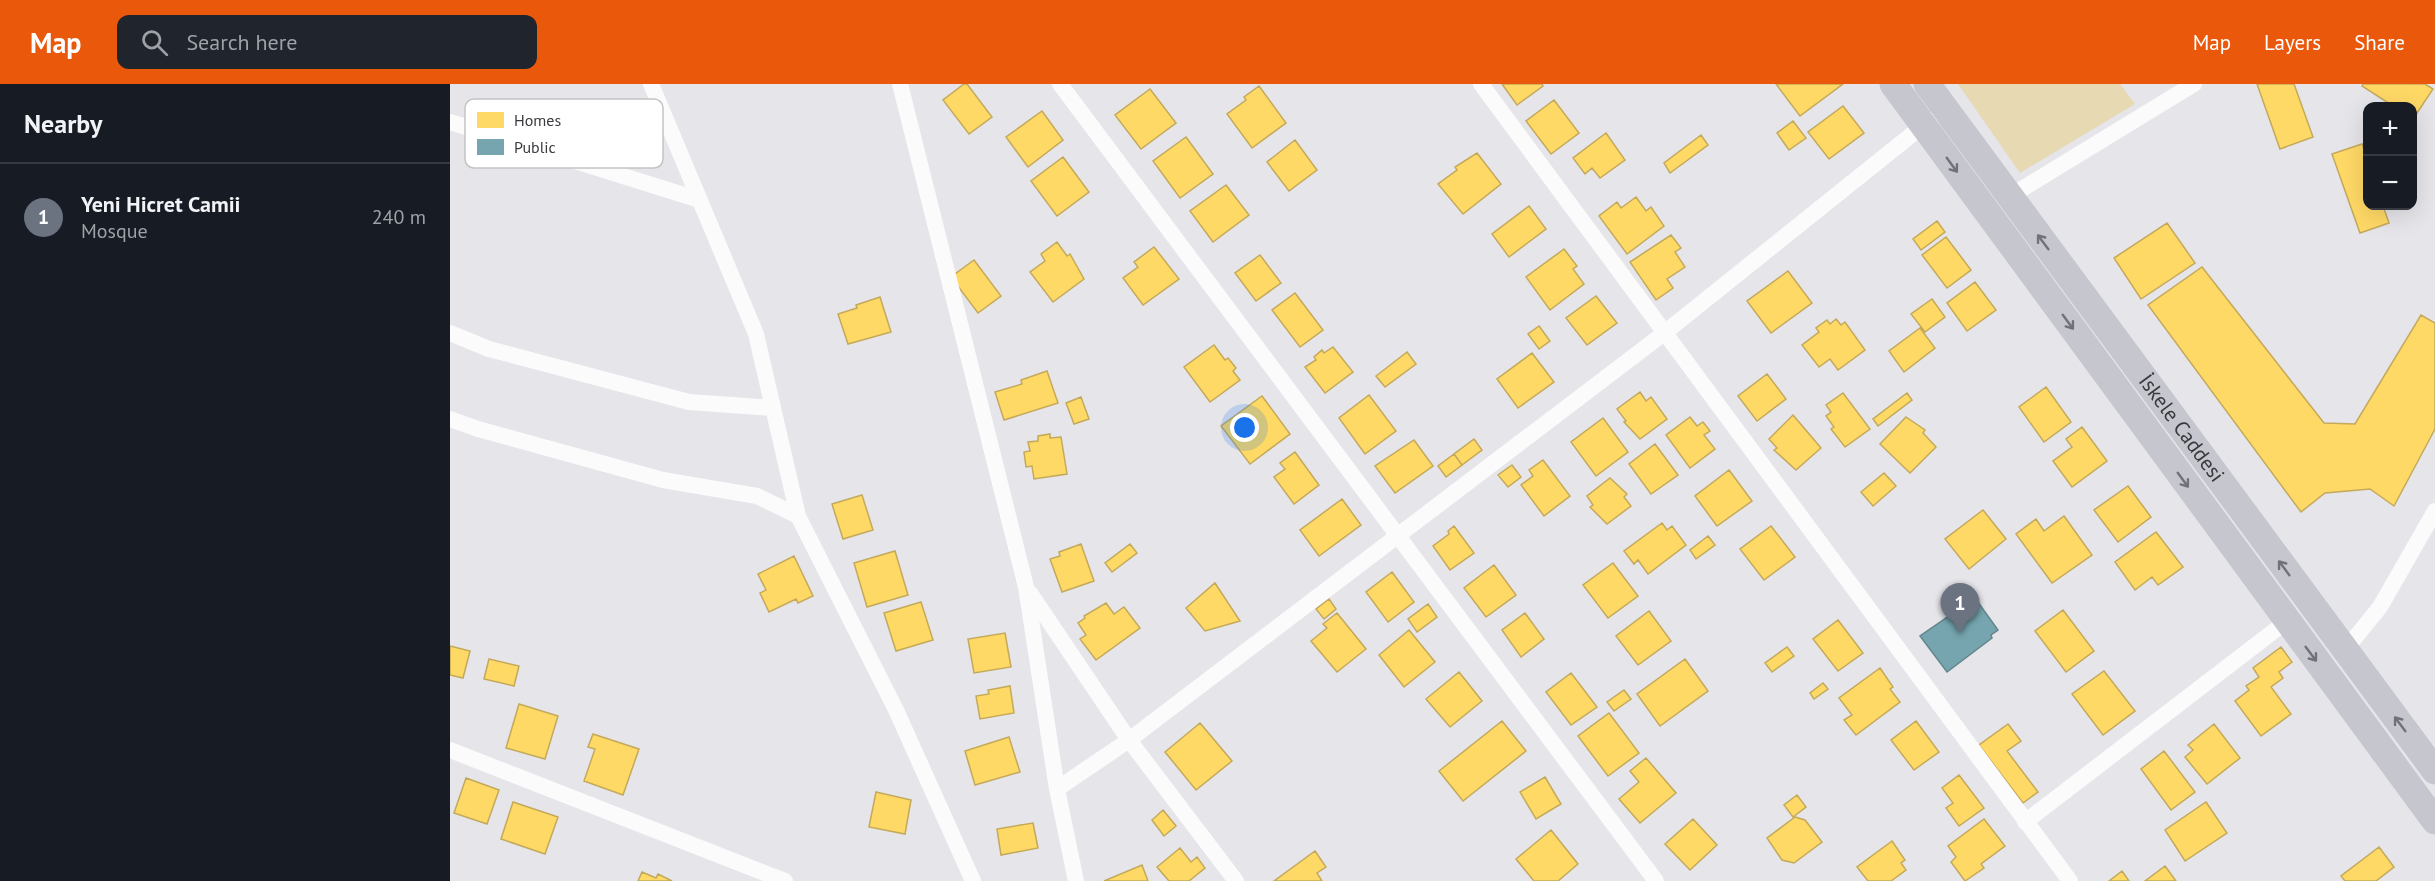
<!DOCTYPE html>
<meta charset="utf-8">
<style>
:root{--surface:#171b24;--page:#20242c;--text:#f1f3f6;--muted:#9ea1a6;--line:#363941;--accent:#ea580c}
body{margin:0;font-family:"PT Sans",sans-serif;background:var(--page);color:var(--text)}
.controls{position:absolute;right:18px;top:18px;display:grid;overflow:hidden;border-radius:12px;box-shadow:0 6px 24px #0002}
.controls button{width:54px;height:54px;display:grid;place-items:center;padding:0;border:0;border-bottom:2px solid var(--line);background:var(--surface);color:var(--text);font:30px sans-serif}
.you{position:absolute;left:795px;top:344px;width:21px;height:21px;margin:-15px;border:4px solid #fff;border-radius:50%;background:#1a73e8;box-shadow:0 0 0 9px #1a73e833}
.badge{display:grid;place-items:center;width:39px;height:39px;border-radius:50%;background:var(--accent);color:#fff;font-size:20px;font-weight:700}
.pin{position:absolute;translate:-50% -50px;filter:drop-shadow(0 2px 3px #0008)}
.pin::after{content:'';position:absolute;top:32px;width:21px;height:18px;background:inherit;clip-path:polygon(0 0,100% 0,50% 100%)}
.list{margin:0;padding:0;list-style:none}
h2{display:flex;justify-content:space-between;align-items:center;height:78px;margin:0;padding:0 24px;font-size:26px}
h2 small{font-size:20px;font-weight:400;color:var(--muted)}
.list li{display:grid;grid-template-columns:39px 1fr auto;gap:18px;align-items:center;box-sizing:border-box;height:108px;padding:0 24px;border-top:2px solid var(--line)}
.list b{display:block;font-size:22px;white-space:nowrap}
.list p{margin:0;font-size:20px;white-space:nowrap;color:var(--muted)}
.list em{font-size:20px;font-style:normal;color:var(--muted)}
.icon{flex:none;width:33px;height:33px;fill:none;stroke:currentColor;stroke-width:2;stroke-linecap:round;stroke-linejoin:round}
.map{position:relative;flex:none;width:1985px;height:797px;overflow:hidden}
header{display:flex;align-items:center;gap:36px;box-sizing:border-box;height:84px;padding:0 30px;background:var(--accent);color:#fff}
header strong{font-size:28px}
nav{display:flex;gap:33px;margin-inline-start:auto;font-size:21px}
.search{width:420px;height:54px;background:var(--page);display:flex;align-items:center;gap:15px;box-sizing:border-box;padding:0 21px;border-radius:12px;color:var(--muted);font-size:22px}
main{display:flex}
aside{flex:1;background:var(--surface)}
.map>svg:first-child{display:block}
.green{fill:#e7d9b2}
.homes{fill:#ffd966;stroke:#c4a95a;stroke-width:1.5}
.public{fill:#76a5af;stroke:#64858d;stroke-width:1.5}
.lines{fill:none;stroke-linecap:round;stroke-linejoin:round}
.street{stroke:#fbfbfc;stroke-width:16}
.primary{stroke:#c6c6ce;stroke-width:27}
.oneway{stroke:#717278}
.labels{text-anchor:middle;stroke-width:6;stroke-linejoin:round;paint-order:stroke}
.street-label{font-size:21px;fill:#393a3e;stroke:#fff}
.key{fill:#fff;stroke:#c4c4c5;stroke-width:1.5}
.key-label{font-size:16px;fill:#393a3e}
</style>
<header>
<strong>Map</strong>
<div class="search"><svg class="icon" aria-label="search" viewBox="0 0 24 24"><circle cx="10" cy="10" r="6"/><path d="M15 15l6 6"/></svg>Search here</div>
<nav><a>Map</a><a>Layers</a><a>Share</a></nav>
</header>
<main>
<aside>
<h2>Nearby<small></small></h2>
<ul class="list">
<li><span class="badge" style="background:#6b7280">1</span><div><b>Yeni Hicret Camii</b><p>Mosque</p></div><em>240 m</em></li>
</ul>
</aside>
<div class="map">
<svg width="1985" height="797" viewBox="0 0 1985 797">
<rect width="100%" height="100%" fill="#e5e5ea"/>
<path class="green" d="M1508,0h162l15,20 -115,69z"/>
<path class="homes" d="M514,0h3l25,33 -23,17 -26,-34z
M1052,0h40l1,2 -26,19z
M1326,0h67l-43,32z
M1807,0h37l19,53 -33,12z
M1913,0h62l8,5 -20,30 -1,-13h-19l-31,-20z
M809,2l27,37 -34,25 -25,-34 19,-14 -2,-3z
M700,5l26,34 -35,26 -26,-34z
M1104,16l25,33 -28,21 -25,-33z
M1393,22l21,27 -35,26 -21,-27z
M592,27l21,29 -35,27 -22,-30z
M1343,37l13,17 -17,12 -12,-17z
M1156,49l19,27 -25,18 -8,-10 -7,6 -12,-16z
M1251,51l7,10 -38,28 -6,-10z
M736,53l27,37 -33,24 -27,-37z
M845,56l22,30 -28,21 -22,-29z
M1912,60l6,16v46h15l6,17 -29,10 -28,-79z
M1027,69l24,31 -38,30 -25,-30 19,-14 -2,-3z
M613,73l26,35 -32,24 -26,-35z
M776,101l23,30 -36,27 -23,-31z
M1186,113l10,14 5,-4 13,19 -37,28 -28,-38 18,-14 4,6z
M1079,122l17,23 -37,28 -17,-23z
M1487,137l8,11 -24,18 -8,-11z
M1717,139l28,40 -54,36 -27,-41z
M1221,151l10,13 -6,4 10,15 -18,12 6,9 -17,12 -26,-38z
M1496,153l25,33 -24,18 -25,-33z
M607,158l10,14 3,-2 14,25 -31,23 -23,-30 15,-11 -4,-7z
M704,163l25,32 -36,26 -20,-27 15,-11 -4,-5z
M1114,165l13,17 -4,3 11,15 -34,26 -24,-33z
M810,171l21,28 -25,18 -21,-28z
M524,176l27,36 -23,17 -27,-36z
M1752,183l122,156 31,1 66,-109 14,8v106l-41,77 -24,-17 -45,4 -24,19 -153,-207z
M1338,187l24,32 -41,30 -24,-32z
M1525,198l21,28 -29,21 -20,-28z
M845,209l28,37 -23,17 -28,-37z
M1146,212l21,27 -30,22 -21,-27z
M430,213l11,35 -43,12 -10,-30 19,-6 -1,-3z
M1482,215l13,18 -20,15 -14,-18z
M1386,235l5,6 4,-3 20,28 -27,20 -8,-11 -11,8 -17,-22 17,-13 -3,-4 11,-8 3,4z
M1089,242l11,15 -11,8 -11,-15z
M1470,244l15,20 -31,24 -15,-21z
M764,261l11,15 3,-2 8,10 -3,3 7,9 -30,22 -26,-35z
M883,263l20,25 -28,21 -20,-26 11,-7 -2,-3 8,-7 2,3z
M957,268l9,12 -31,23 -9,-11z
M1082,269l22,29 -36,26 -21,-29z
M597,287l11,32 -54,17 -9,-28 27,-8 -1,-4z
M1317,290l19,25 -29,22 -19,-25z
M1596,303l25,35 -27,20 -25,-35z
M1190,308l6,9 5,-4 16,22 -27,20 -16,-17 2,-1 -9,-12z
M1393,309l27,36 -25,18 -14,-18 3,-2 -8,-11 5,-4 -5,-7z
M1457,309l5,7 -34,26 -5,-7z
M919,311l27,36 -31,23 -26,-36z
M812,312l28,38 -40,30 -29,-38z
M631,313l8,22 -15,5 -8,-21z
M1343,331l28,33 -25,22 -22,-20 3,-2 -8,-9z
M1240,333l7,9 6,-4 7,9 -6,4 11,14 -25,19 -24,-33z
M1456,333l19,13 -2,3 13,14 -26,26 -30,-29z
M1153,334l25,34 -32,24 -25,-34z
M1632,343l25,34 -35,26 -19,-26 19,-14 -6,-8z
M600,350v4l11,-1 6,37 -33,5 -2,-13 -6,1 -2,-15 6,-1 -2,-9 10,-1v-5z
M1024,355l8,11 -20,15 -8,-11z
M964,356l19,26 -38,27 -20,-27z
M1205,360l23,31 -27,19 -22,-30z
M845,368l24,33 -25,19 -20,-27 11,-8 -5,-6z
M1004,370l8,11 -16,12 -8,-11z
M1093,376l27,36 -26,20 -23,-31 12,-9 -4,-6z
M1062,381l9,12 -13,10 -10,-12z
M1279,386l23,31 -35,25 -22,-30z
M1434,389l12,13 -23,20 -12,-14z
M1160,394l17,16 -3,3 7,9 -24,18 -17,-17 3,-2 -6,-9z
M1678,402l23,31 -33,25 -24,-32z
M412,411l11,35 -30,9 -11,-35z
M892,415l19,26 -42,31 -19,-26z
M1533,426l23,29 -37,30 -24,-30z
M1614,432l28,39 -40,28 -36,-49 20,-15 8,12z
M1212,439l5,7 5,-4 14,19 -38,29 -10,-14 -4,4 -10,-13z
M1004,442l20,27 -24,17 -17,-24 16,-12 -1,-3z
M1321,442l24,31 -31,23 -24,-31z
M1706,448l27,35 -25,18 -6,-8 -17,13 -20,-28z
M1258,452l7,9 -19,14 -6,-9z
M631,460l13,37 -32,11 -12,-33 10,-3 -1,-4z
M680,460l7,9 -25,19 -7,-9z
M445,467l13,44 -41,12 -13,-44z
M344,472l19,40 -15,7 -2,-4 -27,13 -9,-19 6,-3 -8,-16z
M1163,479l25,33 -30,22 -25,-33z
M1044,481l22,30 -30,22 -22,-29z
M942,488l22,30 -26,20 -22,-30z
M765,499l25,38 -35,10 -19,-23z
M879,515l7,10 -12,10 -8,-10z
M471,518l12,38 -37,11 -12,-38z
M656,519l8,11 10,-7 16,21 -44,32 -16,-21 6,-4 -8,-12 7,-5 -1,-2z
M978,520l9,13 -20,15 -9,-13z
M1613,526l31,41 -28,21 -31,-41z
M1199,527l22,30 -33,24 -22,-29z
M887,529l29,36 -29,23 -26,-31 16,-13 -4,-4z
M1075,529l19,26 -23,18 -19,-27z
M1388,536l25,33 -25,18 -25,-32z
M959,546l26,32 -31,25 -25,-32z
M555,549l6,34 -37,6 -6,-34z
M0,562l20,5 -7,27 -13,-3z
M1337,563l7,9 -22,16 -7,-9z
M1831,563l11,15 -13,10 4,6 -12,9 20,27 -30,22 -26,-35 14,-11 -3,-4 13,-9 -6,-9z
M39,575l30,7 -5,20 -30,-7z
M1235,575l23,32 -48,35 -23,-32z
M1430,584l13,19 -3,2 10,13 -44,33 -12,-15 8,-5 -13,-17z
M1654,587l31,40 -32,24 -31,-41z
M1009,588l23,29 -32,26 -24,-28z
M1121,589l26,34 -26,18 -25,-33z
M1373,599l5,6 -14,10 -4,-6z
M560,602l4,27 -34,6 -4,-23 13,-2 -1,-4z
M1174,606l7,9 -17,12 -7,-9z
M69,620l39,12 -13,43 -39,-11z
M1159,629l30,40 -31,23 -30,-40z
M1052,637l24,30 -63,50 -24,-30z
M1466,637l23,31 -25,18 -23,-30z
M750,639l32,38 -36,29 -31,-38z
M1558,640l13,17 -14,10 31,41 -15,11 -44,-58z
M1764,640l26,34 -33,26 -22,-27 8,-7 -5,-5z
M143,650l46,15 -16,46 -39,-14 11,-32 -7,-2z
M559,653l11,35 -45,13 -10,-34z
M1714,667l31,41 -24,18 -30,-41z
M1196,674l30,35 -36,30 -21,-24 20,-17 -9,-11z
M1509,691l25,33 -25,18 -13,-18 7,-5 -11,-15z
M1095,693l16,27 -25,15 -16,-27z
M16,694l33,12 -12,34 -33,-11z
M426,708l35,8 -6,34 -36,-7z
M1347,711l9,12 -13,10 -9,-12z
M63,718l45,15 -13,37 -44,-15z
M1756,718l21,31 -42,28 -20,-31z
M713,726l13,16 -12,10 -12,-16z
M1345,733l10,3 17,22 -28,21 -12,-3 -15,-22z
M1243,735l24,26 -27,25 -25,-26z
M1534,735l21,27 -24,18 3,4 -19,13 -14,-19 5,-5 -8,-11z
M583,739l5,25 -37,7 -4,-26z
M1101,746l27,34 -20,17h-24l-18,-22z
M1442,757l13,19 -4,3 5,7 -15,11h-23l-11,-14z
M1929,763l15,20 -18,14h-31l-4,-5z
M730,764l11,14 6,-5 8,11 -16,13h-20l-12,-14z
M865,767l11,16 -9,6 5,8h-48z
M692,781l6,16h-44z
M1715,782l11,15h-31z
M1672,787l7,10h-20z
M192,788l14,6 2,-4 14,7h-34z"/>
<path class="public" d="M1525,514l23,32 -7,5 1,3 -45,34 -27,-36z"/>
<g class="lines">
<path class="street" d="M201,0l105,250 42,182
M450,0l126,503 31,202 19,92
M610,0l596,797
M1031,0l589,797
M0,38l250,78
M1559,113l185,-113
M0,249l39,16 200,53 84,6
M0,335l28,10 185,51 94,16 41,20 98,194 77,171
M580,509l99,147 107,141
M1895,566l35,-43 55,-96
M0,666l335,131
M607,705l72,-49 534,-406 267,-214
M1575,738l262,-201"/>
<g class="primary">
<path d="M1443,0l542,737"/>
<path id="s1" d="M1477,0l508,687"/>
</g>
</g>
<defs><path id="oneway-shaft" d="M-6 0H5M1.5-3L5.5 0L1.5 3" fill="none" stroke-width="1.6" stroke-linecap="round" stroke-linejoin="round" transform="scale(1.5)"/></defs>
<g class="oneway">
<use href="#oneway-shaft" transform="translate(1502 81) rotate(54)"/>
<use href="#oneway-shaft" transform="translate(1593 158) rotate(-127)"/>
<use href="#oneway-shaft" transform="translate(1618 238) rotate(54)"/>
<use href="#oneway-shaft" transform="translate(1733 396) rotate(54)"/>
<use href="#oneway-shaft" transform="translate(1834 484) rotate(-127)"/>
<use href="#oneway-shaft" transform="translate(1861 570) rotate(53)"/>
<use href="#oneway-shaft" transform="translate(1950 640) rotate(-127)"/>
</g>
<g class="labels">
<g class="street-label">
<text dy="7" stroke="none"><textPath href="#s1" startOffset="428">İskele Caddesi</textPath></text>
</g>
</g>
<rect x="15" y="15" width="198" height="69" rx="9" class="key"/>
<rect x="27" y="28" width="27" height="16" fill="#ffd966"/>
<rect x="27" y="55" width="27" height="16" fill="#76a5af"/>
<g class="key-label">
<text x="64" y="42">Homes</text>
<text x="64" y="69">Public</text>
</g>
</svg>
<div class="controls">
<button>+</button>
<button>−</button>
</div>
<div class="you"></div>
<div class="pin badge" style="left:1510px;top:549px;background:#6b7280">1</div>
</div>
</main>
